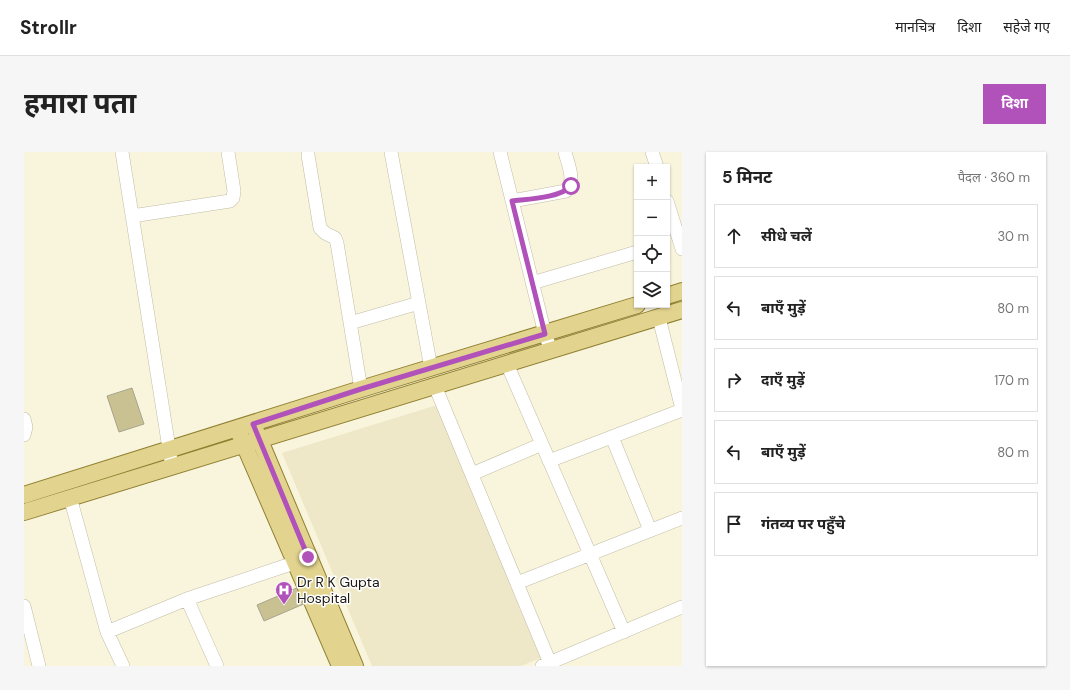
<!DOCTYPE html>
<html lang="hi">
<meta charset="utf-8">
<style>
:root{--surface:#fff;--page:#f6f6f6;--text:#222;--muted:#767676;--line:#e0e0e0;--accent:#b152bb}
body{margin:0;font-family:"DM Sans","Noto Sans Devanagari",sans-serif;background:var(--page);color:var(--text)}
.controls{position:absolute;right:12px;top:12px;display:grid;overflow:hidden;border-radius:0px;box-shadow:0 1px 3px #0004}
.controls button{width:36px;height:36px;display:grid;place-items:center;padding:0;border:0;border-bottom:1px solid var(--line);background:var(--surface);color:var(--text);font:20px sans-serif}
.stop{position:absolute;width:12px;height:12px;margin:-9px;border:3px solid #b152bb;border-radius:50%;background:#fff}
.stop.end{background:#b152bb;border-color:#fff;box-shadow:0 1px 4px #0008}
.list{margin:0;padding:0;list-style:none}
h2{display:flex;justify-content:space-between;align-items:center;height:52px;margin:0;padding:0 16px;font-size:17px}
h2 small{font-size:13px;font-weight:400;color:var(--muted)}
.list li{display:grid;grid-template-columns:26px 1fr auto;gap:12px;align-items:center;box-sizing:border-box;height:64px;margin:0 8px 8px;padding:0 8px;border:1px solid var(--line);border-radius:0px}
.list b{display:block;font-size:15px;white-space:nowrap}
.list em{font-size:13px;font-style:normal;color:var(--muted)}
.icon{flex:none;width:22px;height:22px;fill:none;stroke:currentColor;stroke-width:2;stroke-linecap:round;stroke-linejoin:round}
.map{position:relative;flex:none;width:658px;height:514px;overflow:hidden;border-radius:0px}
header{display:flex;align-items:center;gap:24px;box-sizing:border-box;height:56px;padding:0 20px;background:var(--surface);border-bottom:1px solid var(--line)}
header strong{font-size:19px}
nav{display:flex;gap:22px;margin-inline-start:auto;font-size:14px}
.intro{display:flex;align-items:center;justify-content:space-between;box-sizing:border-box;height:96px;padding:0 24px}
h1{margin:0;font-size:28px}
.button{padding:10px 18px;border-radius:0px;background:var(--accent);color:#fff;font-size:14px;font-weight:700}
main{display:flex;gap:24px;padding:0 24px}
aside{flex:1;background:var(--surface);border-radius:0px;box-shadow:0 1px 3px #0004}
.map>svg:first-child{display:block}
.built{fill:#eee8c9}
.building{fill:#cac192;stroke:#a8a48e}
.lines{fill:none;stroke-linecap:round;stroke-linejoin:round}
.minor-casing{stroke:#c1bda6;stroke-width:14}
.major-casing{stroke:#908032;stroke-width:18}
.minor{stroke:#fff;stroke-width:13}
.major{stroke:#e2d48e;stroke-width:16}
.route{stroke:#b152bb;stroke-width:5}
.labels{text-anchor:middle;stroke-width:3;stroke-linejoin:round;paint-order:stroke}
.poi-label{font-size:14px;fill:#1d1b13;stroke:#fff;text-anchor:start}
</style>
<header>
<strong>Strollr</strong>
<nav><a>मानचित्र</a><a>दिशा</a><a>सहेजे गए</a></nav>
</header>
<div class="intro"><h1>हमारा पता</h1><a class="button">दिशा</a></div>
<main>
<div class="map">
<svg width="658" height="514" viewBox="0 0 658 514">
<rect width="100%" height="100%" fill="#f9f4dc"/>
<path class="built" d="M413,253l106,252 -22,9h-149l-90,-213z"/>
<path class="building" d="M108,236l12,36 -25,8 -12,-36z
M275,435l7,16 -42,18 -7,-16z"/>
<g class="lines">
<defs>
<path id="minor" d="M98,0l50,315
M367,0l40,216
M476,0l45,182 6,16
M628,0l5,15
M284,3l12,73 5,5 10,5 2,5 24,146
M488,49l54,-10c10,-11 2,-26 -1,-39
M643,49l15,48
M108,64l98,-15 3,-3 1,-7 -6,-39
M508,131l105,-31
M635,166l23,91
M326,171l69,-20
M483,212l117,268
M411,234l115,277
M0,267l2,8 -2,8
M588,285l38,93
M525,309l133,-51
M448,322l70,-30
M46,345l37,135 16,34
M493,431l165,-65
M163,447l30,67
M0,454l15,60
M83,480l80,-33 107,-36
M518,514l140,-59"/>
<path id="major" d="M643,144l15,-5
M232,279l99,235
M216,283l100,231
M0,343l337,-106 276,-84
M0,360l658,-202"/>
</defs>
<use href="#minor" class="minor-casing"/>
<use href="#major" class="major-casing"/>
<use href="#minor" class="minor"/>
<use href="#major" class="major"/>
</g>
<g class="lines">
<path class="route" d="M284,405l-55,-133 108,-35 184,-55 -33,-133c16,-2 48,-3 59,-15"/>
</g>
<defs>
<symbol id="hospital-pin" viewBox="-11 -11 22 30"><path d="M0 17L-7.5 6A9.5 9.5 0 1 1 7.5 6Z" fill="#b152bb" stroke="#fff"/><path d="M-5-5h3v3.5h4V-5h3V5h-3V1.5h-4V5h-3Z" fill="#fff"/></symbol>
</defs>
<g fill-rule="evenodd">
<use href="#hospital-pin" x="250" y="428" width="20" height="27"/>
</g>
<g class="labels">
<g class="poi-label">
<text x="273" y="435">Dr R K Gupta<tspan x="273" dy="16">Hospital</tspan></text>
</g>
</g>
</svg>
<div class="controls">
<button>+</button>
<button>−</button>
<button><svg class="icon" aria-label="locate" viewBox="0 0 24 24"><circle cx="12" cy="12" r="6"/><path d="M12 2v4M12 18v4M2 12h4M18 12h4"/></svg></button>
<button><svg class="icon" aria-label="layers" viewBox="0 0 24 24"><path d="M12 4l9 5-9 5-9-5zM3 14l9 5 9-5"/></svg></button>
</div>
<div class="stop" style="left:547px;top:34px"></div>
<div class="stop end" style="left:284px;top:405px"></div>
</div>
<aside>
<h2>5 मिनट<small>पैदल · 360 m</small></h2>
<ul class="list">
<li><svg class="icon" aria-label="ahead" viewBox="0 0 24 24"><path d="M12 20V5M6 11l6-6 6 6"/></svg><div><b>सीधे चलें</b></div><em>30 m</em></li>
<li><svg class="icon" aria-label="left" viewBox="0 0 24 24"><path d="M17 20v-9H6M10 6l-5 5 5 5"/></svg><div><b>बाएँ मुड़ें</b></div><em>80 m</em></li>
<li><svg class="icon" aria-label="right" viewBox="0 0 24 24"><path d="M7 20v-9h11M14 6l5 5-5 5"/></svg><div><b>दाएँ मुड़ें</b></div><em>170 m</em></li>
<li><svg class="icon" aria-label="left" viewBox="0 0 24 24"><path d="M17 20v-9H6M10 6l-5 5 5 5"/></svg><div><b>बाएँ मुड़ें</b></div><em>80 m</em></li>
<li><svg class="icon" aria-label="arrive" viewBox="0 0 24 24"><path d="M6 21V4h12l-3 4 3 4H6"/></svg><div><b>गंतव्य पर पहुँचे</b></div></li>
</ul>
</aside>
</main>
